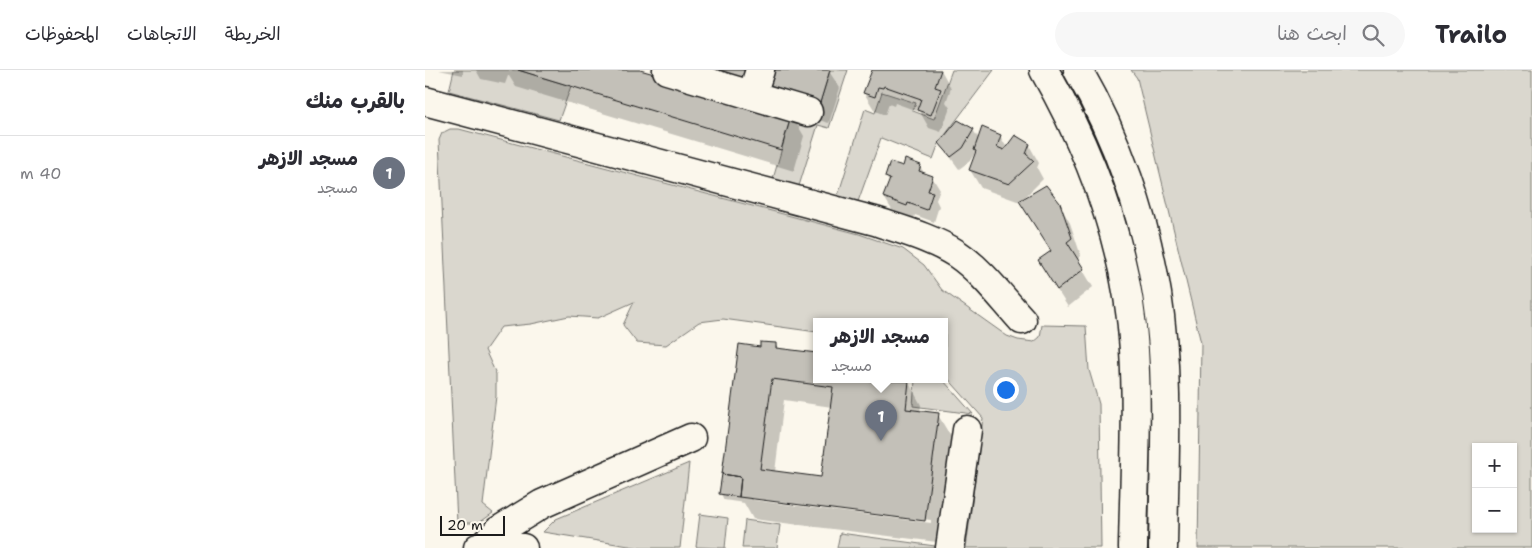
<!DOCTYPE html>
<html lang="ar">
<meta charset="utf-8">
<style>
:root{--surface:#fff;--page:#f7f7f7;--text:#2b2b33;--muted:#7c7c81;--line:#e1e1e2;--accent:#0b8043}
body{margin:0;font-family:"Shantell Sans","Playpen Sans Arabic",sans-serif;background:var(--page);color:var(--text);direction:rtl}
.controls{position:absolute;right:15px;bottom:15px;display:grid;overflow:hidden;border-radius:0px;box-shadow:0 1px 4px #0004}
.controls button{width:45px;height:45px;display:grid;place-items:center;padding:0;border:0;border-bottom:1px solid var(--line);background:var(--surface);color:var(--text);font:25px sans-serif}
.scale{position:absolute;left:15px;bottom:12px;width:65px;box-sizing:border-box;padding-left:5px;border:2px solid #1c1c1c;border-top:0;font-size:14px;line-height:18px;white-space:nowrap;color:#1c1c1c;-webkit-text-stroke:4px #fbf7ec;paint-order:stroke}
.you{position:absolute;left:580px;top:319px;width:18px;height:18px;margin:-12px;border:4px solid #fff;border-radius:50%;background:#1a73e8;box-shadow:0 0 0 8px #1a73e833}
.badge{display:grid;place-items:center;width:32px;height:32px;border-radius:50%;background:var(--accent);color:#fff;font-size:16px;font-weight:700}
.pin{position:absolute;translate:-50% -41px;filter:drop-shadow(0 1px 2px #0008)}
.pin::after{content:'';position:absolute;top:26px;width:18px;height:15px;background:inherit;clip-path:polygon(0 0,100% 0,50% 100%)}
.popup{position:absolute;left:388px;top:248px;width:135px;height:65px;box-sizing:border-box;display:grid;place-content:center;border-radius:0px;background:var(--surface);filter:drop-shadow(0 1px 4px #0005);font-size:16px;white-space:nowrap;color:var(--muted)}
.popup b{font-size:19px;color:var(--text)}
.popup::after{content:'';position:absolute;left:50%;top:100%;margin-left:-10px;border:10px solid transparent;border-top-color:var(--surface)}
.list{margin:0;padding:0;list-style:none}
h2{display:flex;justify-content:space-between;align-items:center;height:65px;margin:0;padding:0 20px;font-size:21px}
h2 small{font-size:16px;font-weight:400;color:var(--muted)}
.list li{display:grid;grid-template-columns:32px 1fr auto;gap:15px;align-items:center;box-sizing:border-box;height:75px;padding:0 20px;border-top:1px solid var(--line)}
.list b{display:block;font-size:19px;white-space:nowrap}
.list p{margin:0;font-size:16px;white-space:nowrap;color:var(--muted)}
.list em{font-size:16px;font-style:normal;color:var(--muted)}
.icon{flex:none;width:28px;height:28px;fill:none;stroke:currentColor;stroke-width:2;stroke-linecap:round;stroke-linejoin:round}
.map{position:relative;flex:none;width:1107px;height:478px;overflow:hidden;direction:ltr}
header{display:flex;align-items:center;gap:30px;box-sizing:border-box;height:70px;padding:0 25px;background:var(--surface);border-bottom:1px solid var(--line)}
header strong{font-size:24px}
nav{display:flex;gap:28px;margin-inline-start:auto;font-size:18px}
.search{width:350px;height:45px;background:var(--page);display:flex;align-items:center;gap:12px;box-sizing:border-box;padding:0 18px;border-radius:28px;color:var(--muted);font-size:19px}
main{display:flex}
aside{flex:1;background:var(--surface)}
.map>svg:first-child{display:block}
.green{fill:#dad7ce;stroke:#7b7a75;fill-rule:evenodd}
.shadow{fill:#0003;fill-rule:evenodd}
.building{fill:#c3c0b8;stroke:#1c1c1c;fill-rule:evenodd}
.lines{fill:none;stroke-linecap:round;stroke-linejoin:round}
.minor-casing{stroke:#1c1c1c;stroke-width:31}
.major-casing{stroke:#1c1c1c;stroke-width:31}
.minor{stroke:#fbf7ec;stroke-width:28}
.major{stroke:#fbf7ec;stroke-width:28}
</style>
<header>
<strong>Trailo</strong>
<div class="search"><svg class="icon" aria-label="search" viewBox="0 0 24 24"><circle cx="10" cy="10" r="6"/><path d="M15 15l6 6"/></svg>ابحث هنا</div>
<nav><a>الخريطة</a><a>الاتجاهات</a><a>المحفوظات</a></nav>
</header>
<main>
<div class="map">
<svg width="1107" height="478" viewBox="0 0 1107 478">
<rect width="100%" height="100%" fill="#fbf7ec"/>
<filter id="ink" filterUnits="userSpaceOnUse"><feTurbulence type="fractalNoise" baseFrequency=".02" numOctaves="2"/><feDisplacementMap in="SourceGraphic" scale="10" xChannelSelector="R" yChannelSelector="G"/><feConvolveMatrix kernelMatrix="1 2 1 2 8 2 1 2 1" color-interpolation-filters="sRGB"/></filter>
<g filter="url(#ink)">
<path class="green" d="M29,0h64l53,16 -12,34 -110,-29z
M405,0h18l-19,58 -11,-3 -19,61 -26,-7 18,-62 28,-11z
M527,0h42l-55,73 -6,16 -52,-21 -25,69 -20,-5 29,-93 10,4 7,-21 34,11 -3,8 21,8z
M706,0h401v478h-334l3,-205 -64,-265zM1051,377h37v82h-37z
M25,59h9l400,105 44,15 21,16 18,25 65,46 11,4 16,2 6,-5 2,-12 44,1 3,44 10,34 2,144h-135l17,-130 -38,-43v-53h-128v10l-94,-13 -24,3 -33,23 -29,-2 -14,-18 11,-23 -36,16 -29,-2 -38,8 -30,3 -16,23 11,24v22l-13,109 10,8 -14,10h-22l-18,-383 3,-7z
M490,310h28l30,34 -60,-8z
M264,393l-9,85h-39l-98,-16 13,-13z
M275,444l28,4 -3,30 -29,-1z
M320,450l35,5 -3,23h-35z
M415,463l95,13 -1,2h-97z"/>
<path class="shadow" d="M14,0h24v5z
M51,0h156l40,8 -24,-8h180l12,18 -11,35 -39,-11 14,24 -10,35 -278,-84 -7,-11h-1l-3,8 -24,-5z
M448,0h68l10,18 -5,14 4,6 -9,24 -12,-4 -9,-16 -25,-9 -1,3 -5,-2 -4,11 -10,-4 -11,-18z
M548,60l6,9 21,-3 7,12 22,-3 10,18 -2,5 6,11 -21,21 37,4 11,19 11,33 -4,4 16,27 -25,20 -18,-28 2,-27 -32,-50 -39,-14 -11,-18 7,-21 -7,12 -11,8 -19,-26z
M495,96l5,9 7,2 8,13 -4,10 3,6 -5,16 -19,-7 -1,3 -22,-8 -8,-13 6,-14 -4,-6 18,-9z
M351,275l3,5 38,5v25h69l23,3 12,22 -1,7 18,3 13,22 -14,105 -184,-23 -9,-16 -20,-3 -3,-6 40,-145zM359,330l48,7 -9,71 -48,-6zM328,427l178,23v3l-178,-23z"/>
<path class="building" d="M93,0h122l152,43 -11,37z
M277,0h50l-5,15z
M345,0h60l-11,36 -55,-17z
M447,0h69l-6,17 6,2 -10,26 -14,-5 4,-11 -37,-13 -1,2 -5,-1 -3,10 -12,-4z
M533,50l16,9 -11,19 -12,9 -12,-14z
M557,57l19,8 -4,12 7,3 11,-15 15,9 -4,10 8,7 -25,23 -40,-14 7,-19 -2,-1z
M480,89l16,6 -2,6 14,5 -5,15 5,1 -6,18 -19,-7 -1,3 -24,-9 7,-18 -5,-2 5,-15 13,4z
M621,115l14,18 12,35 -5,4 17,27 -27,21 -19,-30 13,-9 -32,-50z
M335,272l16,1v5l41,5v27l92,1 -3,28 33,4 -14,108 -186,-24 2,-20 -19,-3 17,-130 21,3zM347,309l61,8 -12,90 -61,-8z
M297,404l19,3 -2,20 -20,-3z"/>
<g class="lines">
<defs>
<path id="minor" d="M242,0l141,42
M327,25l8,-25
M0,31l450,120c27,9 57,17 82,33 25,17 44,43 65,66
M53,478l32,-2 13,2
M56,478l17,-17 44,-27 149,-66
M525,478l17,-118"/>
<path id="major" d="M619,0c49,86 84,181 90,280 4,66 0,132 -1,198
M653,0c39,67 67,147 79,224 13,83 7,170 6,254"/>
</defs>
<use href="#minor" class="minor-casing"/>
<use href="#major" class="major-casing"/>
<use href="#minor" class="minor"/>
<use href="#major" class="major"/>
</g>
</g>
</svg>
<div class="controls">
<button>+</button>
<button>−</button>
</div>
<div class="scale">20 m</div>
<div class="you"></div>
<div class="pin badge" style="left:456px;top:371px;background:#6b7280">1</div>
<div class="popup"><b>مسجد الازهر</b>مسجد</div>
</div>
<aside>
<h2>بالقرب منك<small></small></h2>
<ul class="list">
<li><span class="badge" style="background:#6b7280">1</span><div><b>مسجد الازهر</b><p>مسجد</p></div><em>40 m</em></li>
</ul>
</aside>
</main>
